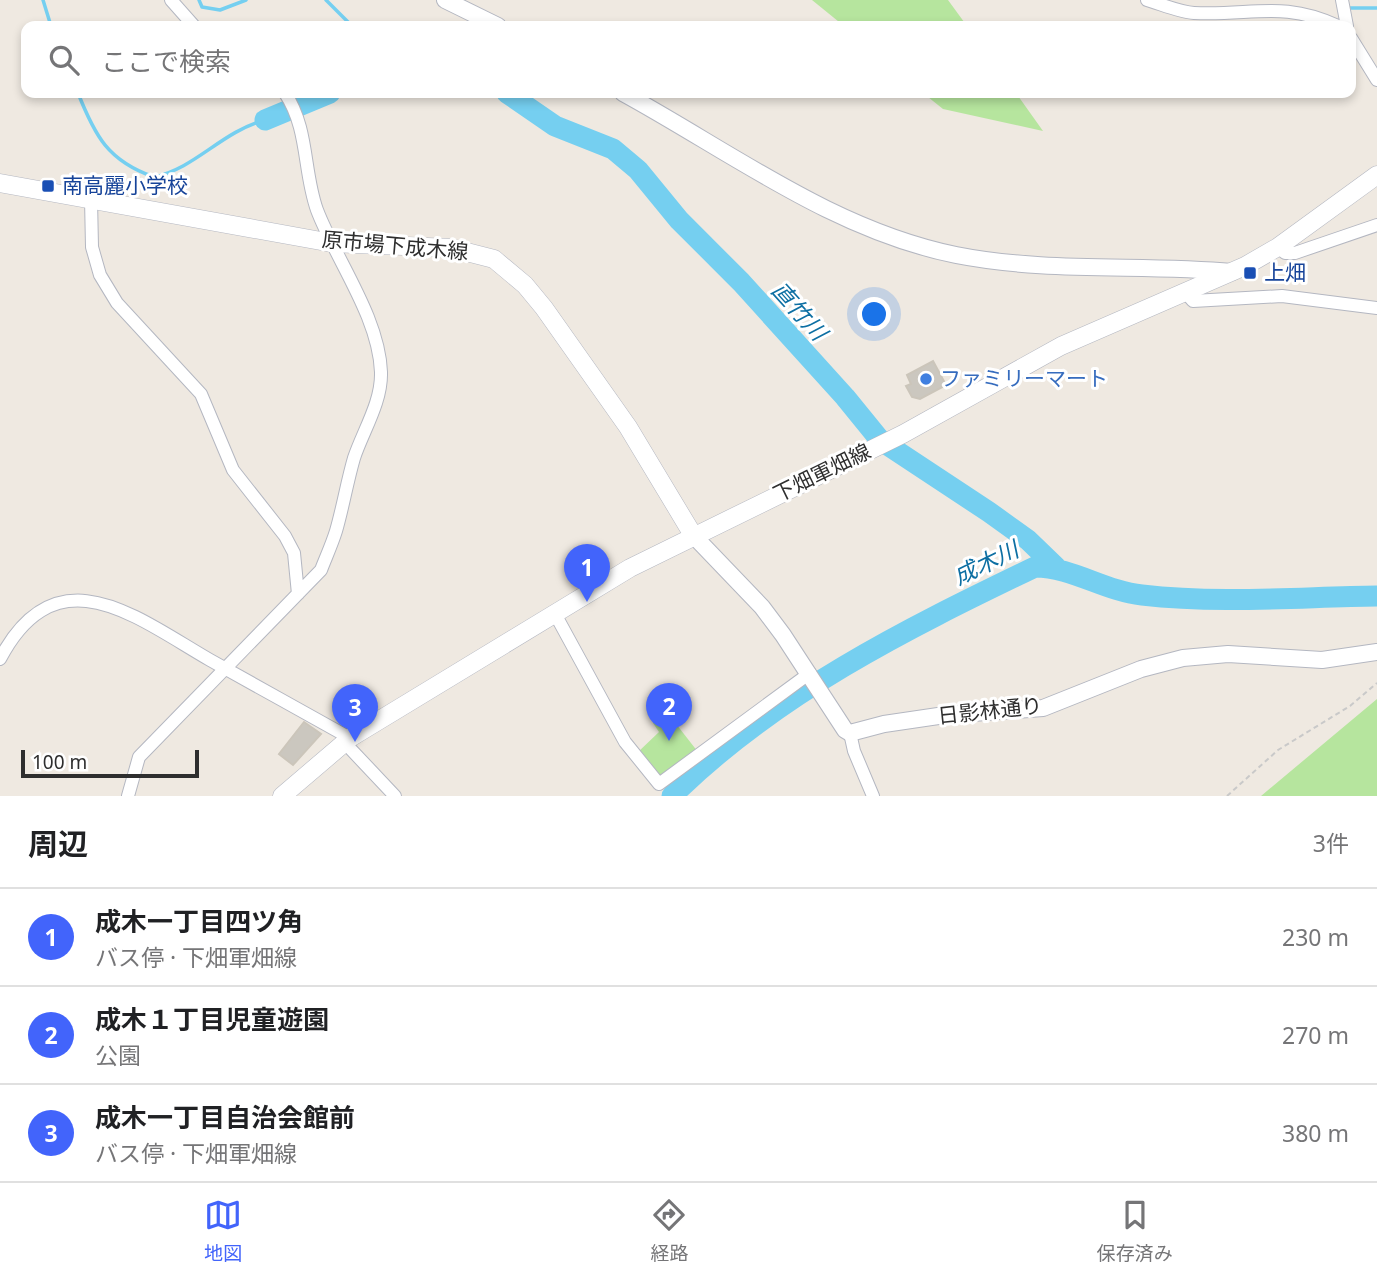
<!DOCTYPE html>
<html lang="ja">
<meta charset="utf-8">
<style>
:root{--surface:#fff;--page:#f6f6f6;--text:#202124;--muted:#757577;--line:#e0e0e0;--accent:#4264fb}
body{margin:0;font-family:"Noto Sans","Noto Sans JP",sans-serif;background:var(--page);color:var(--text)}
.scale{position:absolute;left:21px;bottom:18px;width:178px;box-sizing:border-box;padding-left:7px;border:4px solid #2e2e2e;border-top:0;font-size:19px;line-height:24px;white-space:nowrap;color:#2e2e2e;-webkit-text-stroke:5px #fff;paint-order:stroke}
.you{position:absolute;left:875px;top:315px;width:24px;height:24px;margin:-18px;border:5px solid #fff;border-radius:50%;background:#1a73e8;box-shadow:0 0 0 10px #1a73e833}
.badge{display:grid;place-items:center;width:46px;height:46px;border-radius:50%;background:var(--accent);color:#fff;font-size:23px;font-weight:700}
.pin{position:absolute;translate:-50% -58px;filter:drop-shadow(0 2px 4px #0008)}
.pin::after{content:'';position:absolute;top:37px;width:24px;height:21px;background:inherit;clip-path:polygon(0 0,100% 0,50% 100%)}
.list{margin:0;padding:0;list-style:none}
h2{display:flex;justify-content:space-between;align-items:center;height:91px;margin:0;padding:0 28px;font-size:30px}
h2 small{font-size:23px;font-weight:400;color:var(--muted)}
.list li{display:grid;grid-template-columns:46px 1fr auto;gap:21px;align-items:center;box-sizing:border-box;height:98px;padding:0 28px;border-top:2px solid var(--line)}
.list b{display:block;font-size:26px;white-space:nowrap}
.list p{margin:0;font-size:23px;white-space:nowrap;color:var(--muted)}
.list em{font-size:23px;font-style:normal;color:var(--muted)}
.icon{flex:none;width:38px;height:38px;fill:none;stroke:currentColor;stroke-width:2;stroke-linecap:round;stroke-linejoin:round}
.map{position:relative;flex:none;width:1377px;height:796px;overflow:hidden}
.search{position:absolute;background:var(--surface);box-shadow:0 4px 10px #0003;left:21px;right:21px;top:21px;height:77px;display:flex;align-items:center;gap:18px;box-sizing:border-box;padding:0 24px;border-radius:14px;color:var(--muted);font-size:26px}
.sheet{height:385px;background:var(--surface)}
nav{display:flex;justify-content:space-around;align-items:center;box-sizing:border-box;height:98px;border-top:2px solid var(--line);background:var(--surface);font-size:19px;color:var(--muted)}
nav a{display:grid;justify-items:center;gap:4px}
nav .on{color:var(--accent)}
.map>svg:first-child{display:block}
.green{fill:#b6e59e}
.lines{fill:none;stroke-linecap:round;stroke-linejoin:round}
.stream{stroke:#75cff0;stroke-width:3.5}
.river{stroke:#75cff0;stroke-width:21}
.building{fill:#cbc7bf;stroke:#cbc5ba;stroke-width:2}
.minor-casing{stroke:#b4b7c1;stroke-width:14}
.tertiary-casing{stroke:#b4b7c1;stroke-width:18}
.secondary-casing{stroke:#b4b7c1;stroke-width:19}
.path{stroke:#c9c9c9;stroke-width:2;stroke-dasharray:5 3.5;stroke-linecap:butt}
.minor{stroke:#fff;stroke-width:12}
.tertiary{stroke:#fff;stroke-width:16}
.secondary{stroke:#fff;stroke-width:18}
.transit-dot{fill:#1a4fb4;stroke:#fff;stroke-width:2.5}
.shop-dot{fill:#3f7fe0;stroke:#fff;stroke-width:2.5}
.labels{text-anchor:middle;stroke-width:6;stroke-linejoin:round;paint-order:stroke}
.transit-label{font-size:21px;fill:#164399;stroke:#fff;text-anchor:start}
.street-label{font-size:21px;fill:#2e2e2e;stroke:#fff}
.shop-label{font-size:21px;fill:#366cbe;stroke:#fff;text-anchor:start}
.water-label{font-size:23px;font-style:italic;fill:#0d6fa3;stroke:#fff}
</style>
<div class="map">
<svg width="1377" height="796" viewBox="0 0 1377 796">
<rect width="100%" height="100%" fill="#efe9e1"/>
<path class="green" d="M812,0h136l19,26h-123z
M923,93h93l27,38 -100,-22z
M1377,699v97h-116z
M666,711l32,41 -37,28 -24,-27 22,-21 -6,-9z"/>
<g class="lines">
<path class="stream" d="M43,0l8,26
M199,0l3,7 18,3 26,-10
M326,0l26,26
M1347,8h30
M78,93c17,43 30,68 76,84 42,-9 67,-45 111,-57"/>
<path class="river" d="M507,93l48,33 58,23 25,21 41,50 62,62 104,115 35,43 109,72 39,28 28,27
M265,120l65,-27
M672,796c103,-102 234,-167 363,-229 37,0 69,24 107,28 77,9 158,2 235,1"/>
</g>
<path class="building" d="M933,361l13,24 -26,14 -8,-2 -6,-11 5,-2 -4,-9z
M304,722l17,12 -28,31 -14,-11z"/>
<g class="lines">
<defs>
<path id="minor" d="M171,0l23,26
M1147,0c14,4 32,12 47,13 58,3 88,-13 144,13
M1342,0l5,26
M1351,38l26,42
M91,199l1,48 8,28 17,28 84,91 32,76 52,66 9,17 4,41
M1278,247l7,6h10l82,-28
M1185,292l8,9 89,-5 95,12
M554,612l71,130 34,42 151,-111
M0,659c57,-108 137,-41 210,1 47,26 93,52 140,78
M850,733l4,18 19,45
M344,742l51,54
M128,796l11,-39 182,-187c5,-13 11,-26 15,-39 7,-24 11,-49 18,-73 9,-27 28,-56 27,-86 -2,-55 -45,-112 -64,-162 -14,-39 -8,-81 -32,-117"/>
<path id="tertiary" d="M445,0l53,26
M623,93c108,59 210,137 333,162 91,18 185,9 276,17
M693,535l69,72 21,28 62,95 5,3 34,-9 61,-9 98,-7 98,-39 42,-11 45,-4 94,6 55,-8"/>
<path id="secondary" d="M0,183l332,60 119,5 43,11 31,26 19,23 84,119 65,108
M282,796l68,-58 280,-170 273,-134 158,-88 184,-80 33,-19 99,-72"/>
</defs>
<use href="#minor" class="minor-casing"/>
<use href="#tertiary" class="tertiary-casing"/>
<use href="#secondary" class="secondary-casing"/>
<path class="path" d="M1227,796l51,-46 72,-44 27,-23"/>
<use href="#minor" class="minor"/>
<use href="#tertiary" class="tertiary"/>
<use href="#secondary" class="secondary"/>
</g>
<g class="transit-dot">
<rect x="41" y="179" width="14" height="14" rx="3.5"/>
<rect x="1243" y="266" width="14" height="14" rx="3.5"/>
</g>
<circle class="shop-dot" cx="926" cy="379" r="7"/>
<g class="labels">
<g class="transit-label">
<text x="62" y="193">南高麗小学校</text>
<text x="1264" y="280">上畑</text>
</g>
<g class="street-label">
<text transform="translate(395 246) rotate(5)" y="7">原市場下成木線</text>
<text transform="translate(822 473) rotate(-26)" y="7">下畑軍畑線</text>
<text transform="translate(990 711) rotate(-6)" y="7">日影林通り</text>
</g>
<g class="shop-label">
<text x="940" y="386">ファミリーマート</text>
</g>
<g class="water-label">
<text transform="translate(799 311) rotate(48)" y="8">直竹川</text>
<text transform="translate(986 563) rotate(-26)" y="8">成木川</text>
</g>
</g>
</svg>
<div class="scale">100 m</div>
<div class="you"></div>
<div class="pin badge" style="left:587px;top:602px">1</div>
<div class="pin badge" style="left:669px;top:741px">2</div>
<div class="pin badge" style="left:355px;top:742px">3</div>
<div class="search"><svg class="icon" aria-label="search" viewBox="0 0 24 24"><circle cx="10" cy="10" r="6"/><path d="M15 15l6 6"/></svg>ここで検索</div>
</div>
<section class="sheet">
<h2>周辺<small>3件</small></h2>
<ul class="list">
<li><span class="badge">1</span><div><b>成木一丁目四ツ角</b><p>バス停 · 下畑軍畑線</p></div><em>230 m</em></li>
<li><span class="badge">2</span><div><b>成木１丁目児童遊園</b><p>公園</p></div><em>270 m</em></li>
<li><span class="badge">3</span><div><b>成木一丁目自治会館前</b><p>バス停 · 下畑軍畑線</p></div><em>380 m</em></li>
</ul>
</section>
<nav>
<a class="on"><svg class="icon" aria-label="map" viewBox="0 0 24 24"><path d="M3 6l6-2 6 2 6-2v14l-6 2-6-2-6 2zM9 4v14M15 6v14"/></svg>地図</a>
<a><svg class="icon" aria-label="directions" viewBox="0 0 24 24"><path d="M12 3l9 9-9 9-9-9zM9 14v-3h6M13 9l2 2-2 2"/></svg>経路</a>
<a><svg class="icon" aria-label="saved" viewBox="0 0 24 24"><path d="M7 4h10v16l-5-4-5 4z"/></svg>保存済み</a>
</nav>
